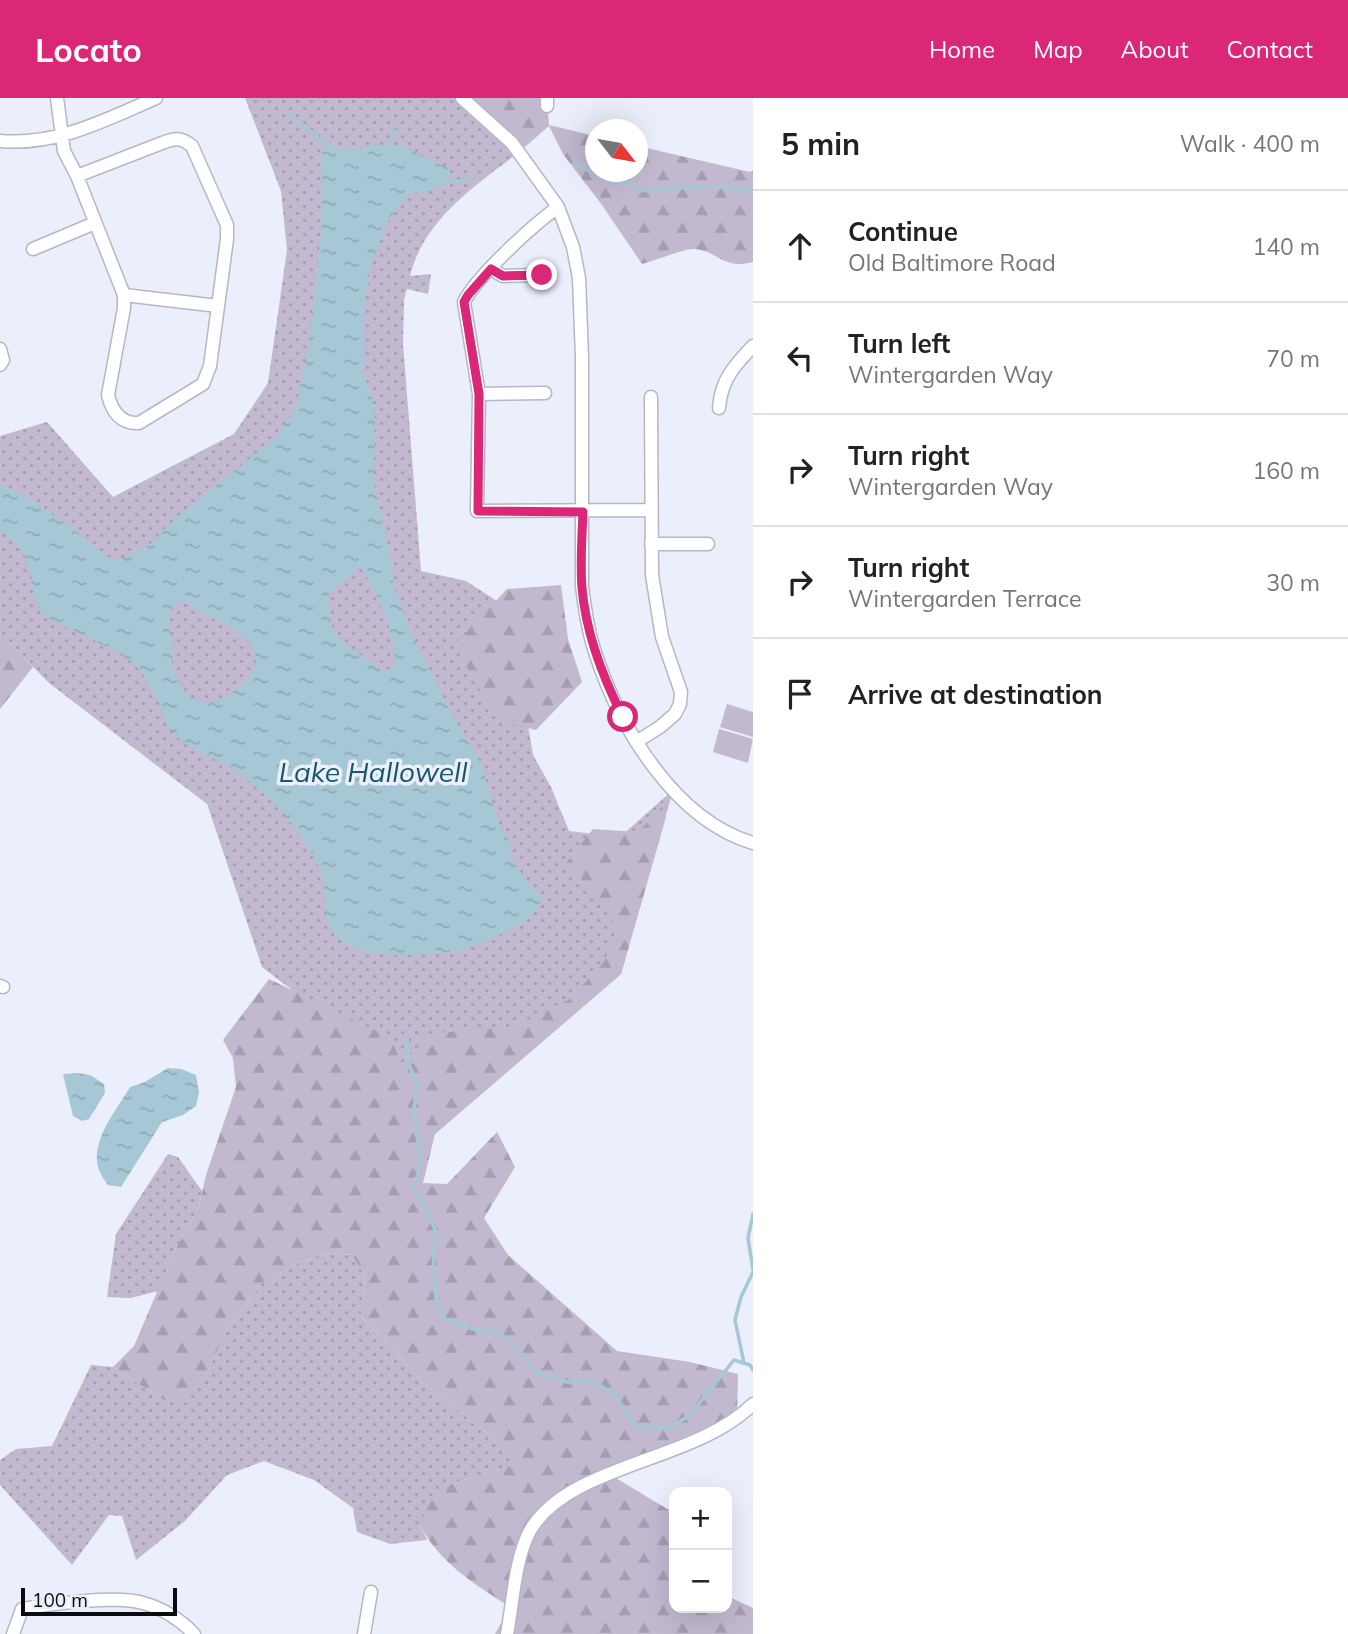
<!DOCTYPE html>
<meta charset="utf-8">
<style>
:root{--surface:#fff;--page:#f6f6f6;--text:#222;--muted:#767676;--line:#e0e0e0;--accent:#db2777}
body{margin:0;font-family:Mulish,sans-serif;background:var(--page);color:var(--text)}
.controls{position:absolute;right:21px;bottom:21px;display:grid;overflow:hidden;border-radius:14px;box-shadow:0 7px 28px #0002}
.controls button{width:63px;height:63px;display:grid;place-items:center;padding:0;border:0;border-bottom:2px solid var(--line);background:var(--surface);color:var(--text);font:35px sans-serif}
.compass{position:absolute;left:585px;top:21px;width:63px;height:63px;border-radius:50%;background:var(--surface);box-shadow:0 7px 28px #0002;rotate:121deg}
.scale{position:absolute;left:21px;bottom:18px;width:156px;box-sizing:border-box;padding-left:7px;border:4px solid #0a0c0f;border-top:0;font-size:19px;line-height:24px;white-space:nowrap;color:#0a0c0f;-webkit-text-stroke:5px #eaeffb;paint-order:stroke}
.stop{position:absolute;width:21px;height:21px;margin:-16px;border:5px solid #db2777;border-radius:50%;background:#fff}
.stop.end{background:#db2777;border-color:#fff;box-shadow:0 2px 7px #0008}
.list{margin:0;padding:0;list-style:none}
h2{display:flex;justify-content:space-between;align-items:center;height:91px;margin:0;padding:0 28px;font-size:30px}
h2 small{font-size:23px;font-weight:400;color:var(--muted)}
.list li{display:grid;grid-template-columns:46px 1fr auto;gap:21px;align-items:center;box-sizing:border-box;height:112px;padding:0 28px;border-top:2px solid var(--line)}
.list b{display:block;font-size:26px;white-space:nowrap}
.list p{margin:0;font-size:23px;white-space:nowrap;color:var(--muted)}
.list em{font-size:23px;font-style:normal;color:var(--muted)}
.icon{flex:none;width:38px;height:38px;fill:none;stroke:currentColor;stroke-width:2;stroke-linecap:round;stroke-linejoin:round}
.map{position:relative;flex:none;width:753px;height:1536px;overflow:hidden}
header{display:flex;align-items:center;gap:42px;box-sizing:border-box;height:98px;padding:0 35px;background:var(--accent);color:#fff}
header strong{font-size:33px}
nav{display:flex;gap:38px;margin-inline-start:auto;font-size:24px}
main{display:flex}
aside{flex:1;background:var(--surface)}
.map>svg:first-child{display:block}
.grass{fill:url(#grass-dots)}
.forest{fill:url(#forest-firs)}
.pitch{fill:#c2b8d0}
.water{fill:url(#water-ripples);fill-rule:evenodd}
.lines{fill:none;stroke-linecap:round;stroke-linejoin:round}
.stream{stroke:#a5c7d6;stroke-width:3.5}
.minor-casing{stroke:#b3b8c3;stroke-width:15}
.minor{stroke:#fff;stroke-width:12}
.route{stroke:#db2777;stroke-width:9}
.labels{text-anchor:middle;stroke-width:7;stroke-linejoin:round;paint-order:stroke}
.water-label{font-size:28px;font-style:italic;fill:#18576e;stroke:#eaeffb}
</style>
<header>
<strong>Locato</strong>
<nav><a>Home</a><a>Map</a><a>About</a><a>Contact</a></nav>
</header>
<main>
<div class="map">
<svg width="753" height="1536" viewBox="0 0 753 1536">
<defs>
<pattern id="grass-dots" width="8" height="8" patternUnits="userSpaceOnUse" patternTransform="scale(1.75)"><rect width="8" height="8" fill="#c2b8d0"/><path d="M2 2h.1M6 6h.1" fill="none" stroke="#a59db1" stroke-width="1.8" stroke-linecap="round"/></pattern>
<pattern id="forest-firs" width="22" height="20" patternUnits="userSpaceOnUse" patternTransform="scale(1.75)"><rect width="22" height="20" fill="#c2b8d0"/><path d="M5 1l3.5 6h-7zM16 11l3.5 6h-7z" fill="#a59db1"/></pattern>
<pattern id="water-ripples" width="26" height="14" patternUnits="userSpaceOnUse" patternTransform="scale(1.75)"><rect width="26" height="14" fill="#a5c7d6"/><path d="M2 4q2-2 4 0t4 0M15 11q2-2 4 0t4 0" fill="none" stroke="#8daab6"/></pattern>
</defs>
<rect width="100%" height="100%" fill="#eaeffb"/>
<path class="grass" d="M245,0h217l57,54c-44,34 -95,67 -109,124l21,-2 -3,20 -21,-5 -3,11 -1,44 18,227 45,10 42,27 25,147 18,32 18,44 51,6 53,-47 -52,184 -186,160 -139,-141 -34,-26 -55,-163 -158,-121 -49,-50v-197l47,-14 66,75 121,-63 34,-51 19,-133 -6,-59z
M168,1056l10,3 24,34 -3,15 -25,46 -16,39 -27,7 -24,-1 9,-63z
M331,1155l21,2 13,21 -4,41 25,24 37,42 64,50 28,32 -75,22 -20,38 7,15 -37,4 -33,-12 -4,-24 -39,-28 -50,-19 -37,14 -42,46 -49,39 -14,-44 -13,-1 -37,50 -72,-80v-25l16,-11 36,-3 39,-81 22,2 47,31 44,-18 23,-51 35,-46 38,-21z"/>
<path class="forest" d="M462,0h85l2,27 46,11 1,36h42v-26l112,26 3,-2v92c-30,8 -33,-10 -58,-13 -11,-1 -40,12 -53,15l-40,-59 -39,-51 -14,-28 -30,26z
M561,487l7,54 14,43 -46,48 -38,-9 -44,-76 53,-56z
M0,535l33,34 -33,42z
M662,709l4,10 -45,157 -186,160 -12,49 24,1 50,-52 18,35 -31,51 24,37 109,96 73,11 48,12 -1,46 -128,54 65,39v95h53v-12l26,12v26h-258l15,-27c-34,-22 -71,-44 -90,-82l7,-19 13,-19 74,-22 -27,-32 -64,-50 -37,-42 -25,-24 4,-41 -13,-21 -21,-2 -31,9 -38,21 -35,46 -23,51 -22,26 -22,-8 -47,-31 21,-21 40,-94 25,-46 7,-31 30,-88 -3,-29 -10,-18 46,-61 122,59 14,35 19,-39 90,-7 56,-28 34,-37 11,-26 -5,-26 -44,-47 27,-34 45,3z"/>
<path class="pitch" d="M727,606l26,8v25l-33,-10z
M719,631l34,10 -5,24 -35,-11z"/>
<path class="water" d="M326,46l26,6 17,-4 31,-1 50,24v12l-22,10 -22,4 -20,30 -15,40 -8,50 1,59 11,35 -1,73 15,66 5,38 16,46 40,79 31,53 19,63 10,15v13l21,33 10,6c1,23 -31,37 -49,44 -9,3 -19,9 -29,11 -31,8 -100,12 -124,-10 -18,-16 -12,-39 -16,-60 -3,-13 -12,-27 -19,-38 -20,-30 -49,-59 -80,-77 -15,-8 -33,-15 -46,-26 -12,-11 -14,-24 -20,-37 -4,-10 -10,-19 -16,-28 -13,-20 -68,-42 -91,-53 -26,-20 -13,-42 -27,-66 -5,-10 -15,-17 -24,-23v-46l27,12 37,25 38,31 10,6h9l28,-14 28,-28 102,-82 17,-30 12,-53 14,-128 -1,-73zM359,468c16,20 40,74 35,100l-10,6 -41,-30 -10,-11 -6,-30 3,-9zM185,503c5,5 11,10 18,13 20,9 67,28 49,58 -9,16 -26,26 -43,32l-20,-7 -9,-12 -8,-22 1,-17 -5,-22 5,-19z
M168,970l13,1 15,6 3,18 -3,13 -13,9 -21,7 -41,65 -13,-2c-3,-4 -7,-10 -9,-15 -10,-28 17,-59 31,-83l15,-5z
M77,975l13,2 14,9 1,9 -16,26 -7,2 -9,-5 -10,-42z"/>
<g class="lines">
<path class="stream" d="M289,16l37,30
M388,46l7,-13
M574,66c26,9 28,20 58,19 3,3 5,6 9,7 7,2 30,-1 39,-2 21,-2 47,-3 68,3l5,-3
M450,83l6,1 16,-4
M407,939l2,28 8,18 -3,26 7,57 -8,21 14,22 10,26 -4,16 3,48 8,20 29,10 27,4 18,17 19,23 30,9 26,-2 23,17 19,28 32,4 22,-13 45,-56 16,5 3,5
M753,1116l-5,24 5,32
M744,1265l-9,-43 6,-23 12,-25"/>
<defs>
<path id="minor" d="M57,0l7,53 13,25 47,119v13l-16,87c4,17 13,29 31,28l64,-39 7,-18 17,-127v-14l-35,-79c-11,-9 -17,-8 -30,-3l-85,33
M462,0l50,45 46,64 15,40 6,31 3,79v229c3,23 6,46 14,69 24,73 79,165 157,188
M547,0v8
M0,43c56,5 105,-21 156,-43
M558,109c-25,18 -81,69 -94,95l15,92 -2,117 174,-1
M33,151l62,-26
M491,171l12,7 39,-1
M124,197l94,11
M0,251l3,11 -3,5
M479,296l66,-1
M719,310c2,-28 15,-42 34,-62
M651,446h57
M636,644l24,-15 15,-13 5,-10 1,-12 -19,-55 -10,-62 -1,-178
M0,888l3,1
M13,1536l9,-25c27,-5 95,-14 121,-6 19,5 38,17 51,31
M364,1536l7,-42
M507,1536c6,-31 8,-78 24,-105 41,-66 164,-67 222,-125"/>
</defs>
<use href="#minor" class="minor-casing"/>
<use href="#minor" class="minor"/>
</g>
<g class="lines">
<path class="route" d="M542,177l-39,1 -12,-7 -23,26 -4,7 15,92 -1,117 105,1c-1,25 -3,51 -1,76 4,46 20,88 41,129"/>
</g>
<g class="labels">
<g class="water-label">
<text x="373" y="684">Lake Hallowell</text>
</g>
</g>
</svg>
<div class="controls">
<button>+</button>
<button>−</button>
</div>
<svg class="compass" viewBox="-18 -18 36 36"><path d="M0-13l5 13h-10z" fill="#e53935"/><path d="M0 13l5-13h-10z" fill="#767676"/></svg>
<div class="scale">100 m</div>
<div class="stop" style="left:623px;top:619px"></div>
<div class="stop end" style="left:542px;top:177px"></div>
</div>
<aside>
<h2>5 min<small>Walk · 400 m</small></h2>
<ul class="list">
<li><svg class="icon" aria-label="ahead" viewBox="0 0 24 24"><path d="M12 20V5M6 11l6-6 6 6"/></svg><div><b>Continue</b><p>Old Baltimore Road</p></div><em>140 m</em></li>
<li><svg class="icon" aria-label="left" viewBox="0 0 24 24"><path d="M17 20v-9H6M10 6l-5 5 5 5"/></svg><div><b>Turn left</b><p>Wintergarden Way</p></div><em>70 m</em></li>
<li><svg class="icon" aria-label="right" viewBox="0 0 24 24"><path d="M7 20v-9h11M14 6l5 5-5 5"/></svg><div><b>Turn right</b><p>Wintergarden Way</p></div><em>160 m</em></li>
<li><svg class="icon" aria-label="right" viewBox="0 0 24 24"><path d="M7 20v-9h11M14 6l5 5-5 5"/></svg><div><b>Turn right</b><p>Wintergarden Terrace</p></div><em>30 m</em></li>
<li><svg class="icon" aria-label="arrive" viewBox="0 0 24 24"><path d="M6 21V4h12l-3 4 3 4H6"/></svg><div><b>Arrive at destination</b></div></li>
</ul>
</aside>
</main>
